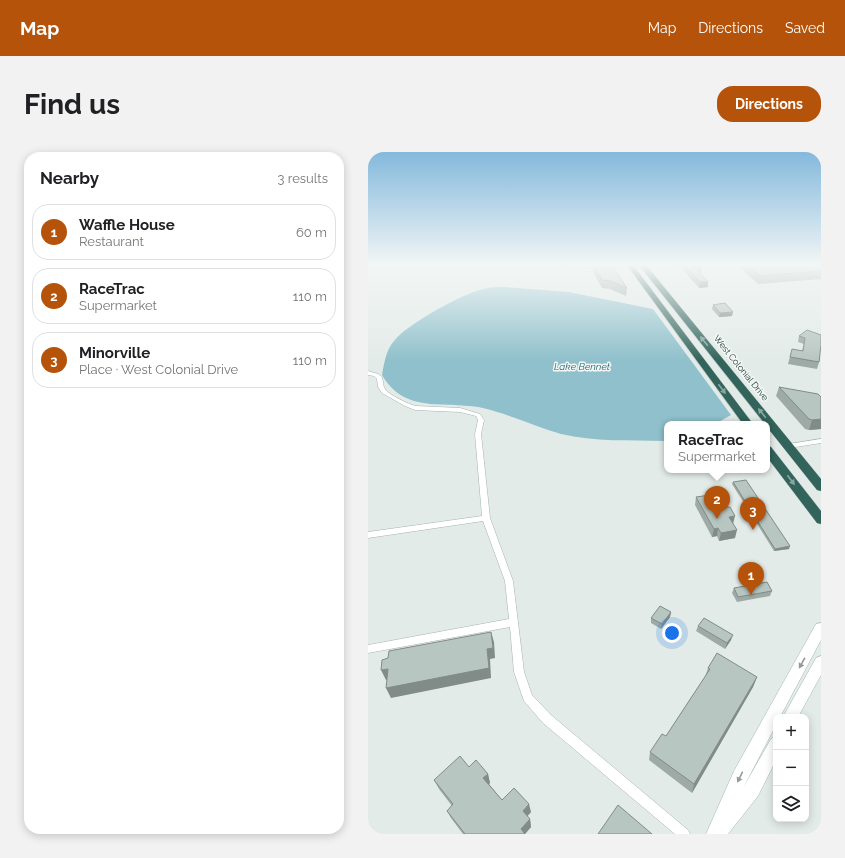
<!DOCTYPE html>
<meta charset="utf-8">
<style>
:root{--surface:#fff;--page:#f2f2f2;--text:#202124;--muted:#757577;--line:#e0e0e0;--accent:#b45309}
body{margin:0;font-family:Raleway,sans-serif;background:var(--page);color:var(--text)}
.controls{position:absolute;right:12px;bottom:12px;display:grid;overflow:hidden;border-radius:8px;box-shadow:0 2px 10px #0003}
.controls button{width:36px;height:36px;display:grid;place-items:center;padding:0;border:0;border-bottom:1px solid var(--line);background:var(--surface);color:var(--text);font:20px sans-serif}
.you{position:absolute;left:304px;top:481px;width:14px;height:14px;margin:-10px;border:3px solid #fff;border-radius:50%;background:#1a73e8;box-shadow:0 0 0 6px #1a73e833}
.badge{display:grid;place-items:center;width:26px;height:26px;border-radius:50%;background:var(--accent);color:#fff;font-size:13px;font-weight:700}
.pin{position:absolute;translate:-50% -33px;filter:drop-shadow(0 1px 2px #0008)}
.pin::after{content:'';position:absolute;top:21px;width:14px;height:12px;background:inherit;clip-path:polygon(0 0,100% 0,50% 100%)}
.popup{position:absolute;left:296px;top:269px;width:106px;height:52px;box-sizing:border-box;display:grid;place-content:center;border-radius:8px;background:var(--surface);filter:drop-shadow(0 1px 3px #0005);font-size:13px;white-space:nowrap;color:var(--muted)}
.popup b{font-size:15px;color:var(--text)}
.popup::after{content:'';position:absolute;left:50%;top:100%;margin-left:-8px;border:8px solid transparent;border-top-color:var(--surface)}
.list{margin:0;padding:0;list-style:none}
h2{display:flex;justify-content:space-between;align-items:center;height:52px;margin:0;padding:0 16px;font-size:17px}
h2 small{font-size:13px;font-weight:400;color:var(--muted)}
.list li{display:grid;grid-template-columns:26px 1fr auto;gap:12px;align-items:center;box-sizing:border-box;height:56px;margin:0 8px 8px;padding:0 8px;border:1px solid var(--line);border-radius:16px}
.list b{display:block;font-size:15px;white-space:nowrap}
.list p{margin:0;font-size:13px;white-space:nowrap;color:var(--muted)}
.list em{font-size:13px;font-style:normal;color:var(--muted)}
.icon{flex:none;width:22px;height:22px;fill:none;stroke:currentColor;stroke-width:2;stroke-linecap:round;stroke-linejoin:round}
.map{position:relative;flex:none;width:453px;height:682px;overflow:hidden;border-radius:16px}
header{display:flex;align-items:center;gap:24px;box-sizing:border-box;height:56px;padding:0 20px;background:var(--accent);color:#fff}
header strong{font-size:19px}
nav{display:flex;gap:22px;margin-inline-start:auto;font-size:14px}
.intro{display:flex;align-items:center;justify-content:space-between;box-sizing:border-box;height:96px;padding:0 24px}
h1{margin:0;font-size:28px}
.button{padding:10px 18px;border-radius:16px;background:var(--accent);color:#fff;font-size:14px;font-weight:700}
main{display:flex;gap:24px;padding:0 24px}
aside{flex:1;background:var(--surface);border-radius:16px;box-shadow:0 2px 10px #0003}
.map>svg:first-child{display:block}
.water{fill:#8fc0cb}
.lines{fill:none;stroke-linecap:round;stroke-linejoin:round}
.street-casing{stroke:#a6b3af;stroke-width:1}
.secondary-casing{stroke:#a2b6b0;stroke-width:1}
.highway-casing{stroke:#c2c8c6;stroke-width:1}
.street{fill:#fff;fill-rule:evenodd}
.secondary{fill:#fff;fill-rule:evenodd}
.highway{fill:#32645c;fill-rule:evenodd}
.wall{fill:#9eaaa6}
.shaded-wall{fill:#818b87}
.building{fill:#b8c6c1;stroke:#818b87}
.oneway{fill:#89a7a1}
.oneway2{fill:#929d9a}
.labels{text-anchor:middle;stroke-width:3;stroke-linejoin:round;paint-order:stroke}
.far-street-label{font-size:9px;fill:#243b35;stroke:#f3f8f6}
.far-water-label{font-size:10px;font-style:italic;fill:#236271;stroke:#f3f8f6}
</style>
<header>
<strong>Map</strong>
<nav><a>Map</a><a>Directions</a><a>Saved</a></nav>
</header>
<div class="intro"><h1>Find us</h1><a class="button">Directions</a></div>
<main>
<aside>
<h2>Nearby<small>3 results</small></h2>
<ul class="list">
<li><span class="badge">1</span><div><b>Waffle House</b><p>Restaurant</p></div><em>60 m</em></li>
<li><span class="badge">2</span><div><b>RaceTrac</b><p>Supermarket</p></div><em>110 m</em></li>
<li><span class="badge">3</span><div><b>Minorville</b><p>Place · West Colonial Drive</p></div><em>110 m</em></li>
</ul>
</aside>
<div class="map">
<svg width="453" height="682" viewBox="0 0 453 682">
<rect width="100%" height="100%" fill="#e3ebe8"/>
<path class="water" d="M137,135l64,5 84,17 78,106 -16,9h-48v16l-3,1c-34,-1 -69,1 -103,-7 -25,-7 -52,-20 -78,-26 -37,-8 -78,7 -101,-33 2,-11 4,-25 12,-34 13,-17 68,-47 89,-52 7,-2 15,-2 22,-2z"/>
<g class="lines">
<defs>
<path id="street" d="M99,113h42l-29,3z
M192,113h9l20,4 43,-2 2,1 -2,1 -43,2z
M0,219l10,3 4,3c1,4 1,9 3,12 4,6 23,15 31,17l44,2 20,6 4,6 -3,14 9,84 23,63 11,91 8,23 19,20 137,115 2,4h-15l-132,-111 -19,-22 -1,-3 -9,-26 -4,-45 -142,26v-8l141,-26 -4,-38 -22,-60 -115,17v-6l114,-16 -7,-82 3,-14 -2,-4 -16,-4 -45,-2 -10,-4 -23,-13 -4,-6 -1,-8 -3,-3 -6,-1z
M453,287v4l-32,5 -3,-2 3,-2z"/>
<path id="secondary" d="M453,471v17l-41,77h-4v8l-33,63 28,-49 5,-3v24l-18,36 -30,38h-22l28,-63 82,-147z
M453,504v19l-23,42h-15l33,-59z"/>
<path id="highway" d="M259,113h6l120,159h-10z
M271,113h7l175,214v12l-4,-1 -50,-63v-3h-2z
M399,294l4,1 50,64v13l-4,-1 -50,-66z"/>
</defs>
<use href="#street" class="street-casing"/>
<use href="#secondary" class="secondary-casing"/>
<use href="#highway" class="highway-casing"/>
<use href="#street" class="street"/>
<use href="#secondary" class="secondary"/>
<use href="#highway" class="highway"/>
</g>
<path class="wall" d="M221,113h18l20,23 -1,8 -16,-7 -8,-1 -9,-16v-5h-2z
M311,113h22v7h-2l9,10v5l-9,1z
M369,113h84v14l-63,5z
M345,153l19,11 -13,1 -7,-8z
M453,183v15h-1l-1,12 -2,7 -29,-5 4,-15 10,2 2,-7 -6,-2 1,-6z
M411,235l42,10v32l-12,1 -4,-1 -29,-33z
M365,330l56,67 -15,2 -42,-67z
M328,345l37,27 2,14 -16,3 -2,-5 -5,1 -17,-32z
M366,436l38,3 -2,5 -33,6 -5,-9z
M303,460l-1,5 -9,12 -10,-6v-5z
M330,474l33,14 -6,9 -29,-18z
M340,516l49,9 -4,10 -61,106 -43,-33 1,-8 16,-16 39,-59z
M120,622l2,9 -1,1 13,16 29,12 -4,4 3,3 1,8 -6,7h-62l-12,-16 -4,-7 5,-5 -13,-17 -5,-9z"/>
<path class="shaded-wall" d="M334,114l-1,6h-8l1,-5z
M332,130h8v5l-9,1z
M365,160l-1,4 -13,1 1,-4z
M453,267v10l-12,1 3,-10z
M367,364l-2,8 -6,1 2,-8z
M350,376l-1,8 -5,1 2,-8z
M369,378l-2,8 -16,3 2,-8z
M422,394l-1,3 -15,2 1,-2z
M303,460l-1,5 -9,12 1,-5z
M123,480l3,10 1,16 -5,1 1,19 -100,20 -5,-10 101,-39z
M365,483l-2,5 -6,9 2,-6z
M20,517l4,10 -6,1 -5,-10z
M389,525l-4,10 -61,106 2,-9z
M120,622l2,9 -4,4 -3,-9z
M161,652l2,8 -6,7 -2,-8z
M162,667l1,8 -6,7 -4,-5z"/>
<path class="building" d="M226,113h13l1,2 4,-1 15,22 -17,-7 -8,-1z
M316,113h17l1,1 -8,1 14,15h-8z
M379,113h74v6l-61,5z
M357,151l8,9 -13,1 -7,-8z
M439,178l14,5v10l-2,17 -29,-5 2,-8 11,2 2,-13 -6,-2z
M411,235l39,7 3,3v22l-9,1 -3,-1z
M378,328l44,66 -15,3 -42,-67z
M349,342l8,13h5l5,9 -6,1 8,13 -16,3 -3,-5 -4,1 -18,-32z
M399,430l5,9 -34,6 -4,-9z
M292,454l11,6 -9,12 -11,-6z
M336,466l29,17 -6,8 -29,-17z
M123,480l2,16 -6,1 2,19 -103,20 2,-19 -7,1 1,-10 6,-2 1,-7z
M349,501l40,24 -63,107 -44,-32 12,-18 4,2 44,-67 -2,-1z
M92,604l9,11 7,-7 12,14 -5,4 19,22 12,-12 15,16 -6,7 7,8 -9,10 4,5h-60l-18,-23 6,-7 -19,-24z
M250,653l34,29h-54z"/>
<defs><path id="oneway-solid" d="M-6-.8H1V-3.2L6.5 0L1 3.2V.8H-6Z"/></defs>
<g class="oneway">
<use href="#oneway-solid" transform="translate(336 189) rotate(-129)"/>
<use href="#oneway-solid" transform="translate(354 237) rotate(53)"/>
<use href="#oneway-solid" transform="translate(394 261) rotate(-129)"/>
<use href="#oneway-solid" transform="translate(423 328) rotate(53)"/>
</g>
<g class="oneway2">
<use href="#oneway-solid" transform="translate(434 511) rotate(119)"/>
<use href="#oneway-solid" transform="translate(372 625) rotate(116)"/>
</g>
<linearGradient id="sky" x2="0" y2="1"><stop stop-color="#84b9dc"/><stop offset="0.54" stop-color="#f2f6f5"/><stop offset="1" stop-color="#f2f6f5" stop-opacity="0"/></linearGradient>
<rect width="453" height="209" fill="url(#sky)"/>
<g class="labels">
<g class="far-street-label">
<text transform="translate(373 216) rotate(51)" y="3">West Colonial Drive</text>
</g>
<g class="far-water-label">
<text x="214" y="218">Lake Bennet</text>
</g>
</g>
</svg>
<div class="controls">
<button>+</button>
<button>−</button>
<button><svg class="icon" aria-label="layers" viewBox="0 0 24 24"><path d="M12 4l9 5-9 5-9-5zM3 14l9 5 9-5"/></svg></button>
</div>
<div class="you"></div>
<div class="pin badge" style="left:383px;top:443px">1</div>
<div class="pin badge" style="left:349px;top:367px">2</div>
<div class="popup"><b>RaceTrac</b>Supermarket</div>
<div class="pin badge" style="left:385px;top:378px">3</div>
</div>
</main>
